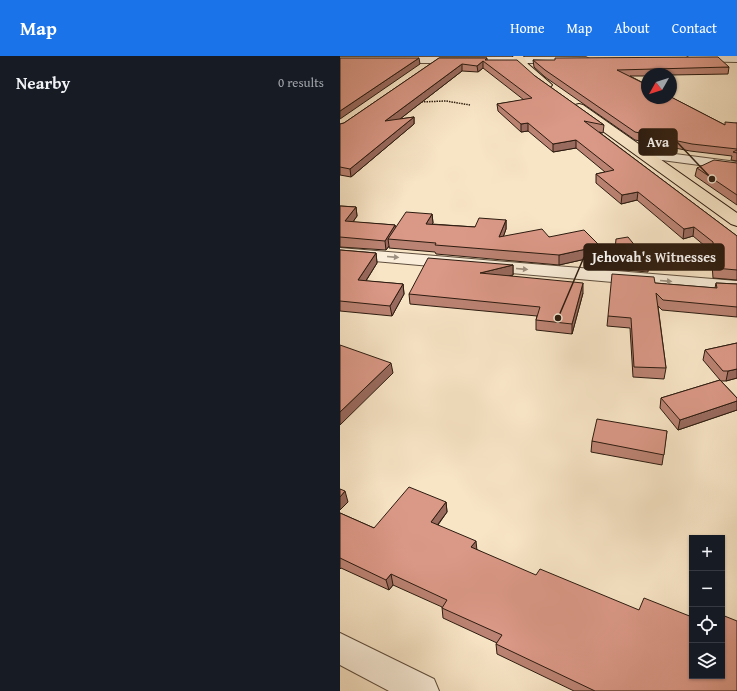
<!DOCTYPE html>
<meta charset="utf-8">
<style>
:root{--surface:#171b24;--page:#242831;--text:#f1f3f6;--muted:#9ea1a6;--line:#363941;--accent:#1a73e8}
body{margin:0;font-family:"Gentium Book Plus",serif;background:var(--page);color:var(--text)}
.controls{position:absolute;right:12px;bottom:12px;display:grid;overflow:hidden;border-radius:0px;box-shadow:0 1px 3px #0004}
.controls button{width:36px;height:36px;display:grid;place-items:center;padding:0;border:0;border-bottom:1px solid var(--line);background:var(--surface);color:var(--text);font:20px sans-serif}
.compass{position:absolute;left:301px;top:12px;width:36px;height:36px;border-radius:50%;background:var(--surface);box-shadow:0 1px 3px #0004;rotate:231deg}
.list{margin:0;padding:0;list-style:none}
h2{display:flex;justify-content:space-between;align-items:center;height:52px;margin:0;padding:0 16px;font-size:17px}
h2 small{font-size:13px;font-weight:400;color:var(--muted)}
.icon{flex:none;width:22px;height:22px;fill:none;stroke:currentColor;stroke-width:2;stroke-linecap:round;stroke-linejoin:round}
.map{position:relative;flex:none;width:397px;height:635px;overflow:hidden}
header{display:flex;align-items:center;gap:24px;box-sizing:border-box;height:56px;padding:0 20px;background:var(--accent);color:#fff}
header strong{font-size:19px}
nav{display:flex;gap:22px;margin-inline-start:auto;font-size:14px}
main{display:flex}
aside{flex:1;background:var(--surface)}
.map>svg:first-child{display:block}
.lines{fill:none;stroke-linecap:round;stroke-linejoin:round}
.minor-casing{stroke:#5f4e3d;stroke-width:2}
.major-casing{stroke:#2c1b0f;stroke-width:2}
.path{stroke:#2c1b0f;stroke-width:1.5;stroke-dasharray:1.5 1;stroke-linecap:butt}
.minor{fill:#faeeda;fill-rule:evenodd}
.major{fill:#f8e5c6;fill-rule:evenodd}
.wall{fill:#bb8373;stroke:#2c1b0f}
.shaded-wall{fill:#996a5e;stroke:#2c1b0f}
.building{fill:#da9886;stroke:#2c1b0f}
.oneway{fill:#9d8f7f}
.leader{fill:none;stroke:#2c1b0f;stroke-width:1.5}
.callout-dot{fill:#2c1b0f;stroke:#faeeda;stroke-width:1.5}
.callout{fill:#2c1b0f;stroke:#2c1b0f;stroke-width:1.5}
.callout-label{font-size:14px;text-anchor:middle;font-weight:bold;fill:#fff}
</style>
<header>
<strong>Map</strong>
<nav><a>Home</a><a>Map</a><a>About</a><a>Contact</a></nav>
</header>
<main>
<aside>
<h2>Nearby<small>0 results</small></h2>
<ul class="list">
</ul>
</aside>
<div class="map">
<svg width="397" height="635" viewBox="0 0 397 635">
<rect width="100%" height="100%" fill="#f8e5c6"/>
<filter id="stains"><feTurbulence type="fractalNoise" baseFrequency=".005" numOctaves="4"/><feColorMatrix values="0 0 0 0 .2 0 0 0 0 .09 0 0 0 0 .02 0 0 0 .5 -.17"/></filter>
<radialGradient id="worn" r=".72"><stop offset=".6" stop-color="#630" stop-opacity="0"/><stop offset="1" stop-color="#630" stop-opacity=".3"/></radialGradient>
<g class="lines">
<defs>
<path id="minor" d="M349,0h48v6l-51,-1 -1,-2z
M0,1h246l5,3 -5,3h-246z
M304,94l93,12v8l-98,-13 -2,-3 2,-3z
M0,192l397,33v12l-397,-35z
M0,577l94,46 5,12h-50l-49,-26z"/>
<path id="major" d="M173,0h10l5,8 22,19 2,2 -2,2h-8l-23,-19z
M239,48l4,1 154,108v13l-6,-2 -156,-113 -2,-3 2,-3z"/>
</defs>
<use href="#minor" class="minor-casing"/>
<use href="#major" class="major-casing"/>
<path class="path" d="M79,46l27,-1 24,4"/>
<use href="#minor" class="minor"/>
<use href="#major" class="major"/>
</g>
<path class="wall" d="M99,2h48v2l48,16 69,49 -1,8 -4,-1 138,104v44l-24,-2 -2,-27 -18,-15 -10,3 -46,-39 -16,4 -25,-21v-9l9,-2 -29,-24 -23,4 -25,-21 -7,1 -23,-21 -1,-7 27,-4 -41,-32 -5,4 -16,-1 -62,48 14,-2v7l-63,53 -11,-2v-51l4,-1z
M193,4l196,7 -1,7 -57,1v-1h-24v2h-17l95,49 12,-2v38l-6,-1 1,-4 -42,-5 -55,-11 -90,-63 -11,-10z
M397,107v42l-42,-29 2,-8z
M0,150l16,1 1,9 -4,6 42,3v3l37,-14 1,9 -1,1 43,3 31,-7v9l-3,8h46l50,19 -40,9 -123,-11 -1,-2 -46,-4v-2l-3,4 -46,-3z
M0,194l36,3 1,10 -11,18 37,3 1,10 -12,22 -52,-5z
M274,204l35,3 -1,9 -35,-3z
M173,209v10l-4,1 74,17 -11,41 -36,-4v-10l1,-4 -127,-12 -1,-10z
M315,227l60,5 1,-5 21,1v33l-75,-7 -4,-4 8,62 -2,11 -31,-2 -3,-49 -23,-2 1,-10z
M397,287v35l-11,3h-5l16,17v12l-59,20 -18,-22 1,-10 59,-18 -17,-20 2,-10z
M327,375l-5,34 -71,-13 1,-11z
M106,446l1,10 -9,13 38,24 261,142h-163l-77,-37 -1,-10 1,-1 -54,-25 -1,-11 -49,-22 -4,5 -48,-22 -1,1v-56l34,15z"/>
<path class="shaded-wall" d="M79,2l1,6 -80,55v-8z
M143,5v7l-5,4 -1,-6z
M122,8v7l-75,58 -2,-8z
M74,61v7l-63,53 -1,-8z
M188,67v8l-7,1v-8z
M236,84v8l-23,4v-8z
M298,136l-1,8 -16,4 1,-9z
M16,151l1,9 -10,14 -2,-9z
M92,158l1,9 -6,9 -1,-8z
M166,164v9l-6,17 -1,-9z
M55,169l1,9 -8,5 1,7 -3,4 -1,-9z
M354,171l-1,9 -10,3 1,-10z
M260,190l-1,10 -40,9v-10z
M36,197l1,10 -17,27 -2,-10z
M173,209v10l-32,7 -1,-9z
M243,227v10l-11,41v-10z
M63,228l1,10 -12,22 -2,-10z
M51,307l2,10 -53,52v-13z
M397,313v9l-11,3 2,-10z
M397,345v9l-59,20 2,-10z
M5,435l3,11 -8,8v-13z
M106,446l1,10 -15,20 -1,-10z
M136,485l1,10 -6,-4z
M51,518l2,11 -4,5 -3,-10z"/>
<path class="building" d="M378,1l11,10 -112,3 30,15v13h24v-1l54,28v-3l12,1v26l-45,-5 -57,-12 -90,-62 -12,-10h22v-2z
M0,2h79l-79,53z
M99,2h48l-2,2h32l18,16 69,49 -20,-4 153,115v34l-22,-2 -2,-26 -19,-15 -10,2 -46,-37 -16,3 -26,-21 18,-4 -38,-30 -23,4 -25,-21 -7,1 -24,-20 35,-6 -49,-37 -6,5 -15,-2 -77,57 29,-4 -64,52 -10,-2v-43l4,-1z
M397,94v3l-4,-1z
M374,104l23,3v32l-40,-27z
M0,150l16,1 -11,14 50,4 -10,16 -45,-4z
M66,156l26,2 -6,10 49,3 4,-9 27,2 -7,17 43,-8 7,8 35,-7 16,16 -41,9 -124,-10 1,-2 -48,-4z
M288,181l21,26 -35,-3 2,-21z
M0,194l36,3 -18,27 45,4 -13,22 -50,-5z
M88,202l85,7 -33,8 103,10 -11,41 -36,-4 4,-13 -131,-13z
M272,218l42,3 1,6 62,5 -1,-5 21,1v23l-74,-7 -7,-7 10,75 -32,-1 -3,-49 -23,-2z
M397,287v26l-9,2h-5l-18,-21z
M0,289l51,18 -51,49z
M380,324l17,18v3l-57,19 -19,-22z
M257,363l70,12 -3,24 -72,-14z
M69,431l37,15 -15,20 45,19 -5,6 65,28 4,-6 99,41 5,-12 48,19v59h30v-61l15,6v70h-142l-99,-47 6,-9 -60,-27 5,-8 -56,-26 -5,6 -46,-22v-45l34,15z
M0,433l5,2 -5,6z"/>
<defs><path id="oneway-solid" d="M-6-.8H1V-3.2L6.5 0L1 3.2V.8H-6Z"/></defs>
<g class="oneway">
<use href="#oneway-solid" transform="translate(53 201) rotate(5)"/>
<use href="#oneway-solid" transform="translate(182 213) rotate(5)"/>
<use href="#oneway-solid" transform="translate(326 225) rotate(5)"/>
</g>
<path class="leader" d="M372 123L337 86M218 262L244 201"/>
<g class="callout-dot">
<circle cx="372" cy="123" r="4"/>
<circle cx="218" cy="262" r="4"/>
</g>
<g class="callout">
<rect x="299" y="73" width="38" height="26" rx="4"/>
<rect x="244" y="188" width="140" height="26" rx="4"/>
</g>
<g class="callout-label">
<text x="318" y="91">Ava</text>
<text x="314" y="206">Jehovah's Witnesses</text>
</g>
<rect width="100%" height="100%" filter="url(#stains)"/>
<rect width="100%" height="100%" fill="url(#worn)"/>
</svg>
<div class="controls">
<button>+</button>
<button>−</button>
<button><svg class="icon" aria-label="locate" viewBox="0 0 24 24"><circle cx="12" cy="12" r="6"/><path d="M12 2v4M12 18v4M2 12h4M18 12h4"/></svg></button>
<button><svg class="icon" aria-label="layers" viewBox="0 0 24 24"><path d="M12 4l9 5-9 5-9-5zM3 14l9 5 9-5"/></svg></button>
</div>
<svg class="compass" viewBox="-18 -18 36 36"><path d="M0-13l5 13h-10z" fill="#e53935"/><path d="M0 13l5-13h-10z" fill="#9ea1a6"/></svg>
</div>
</main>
